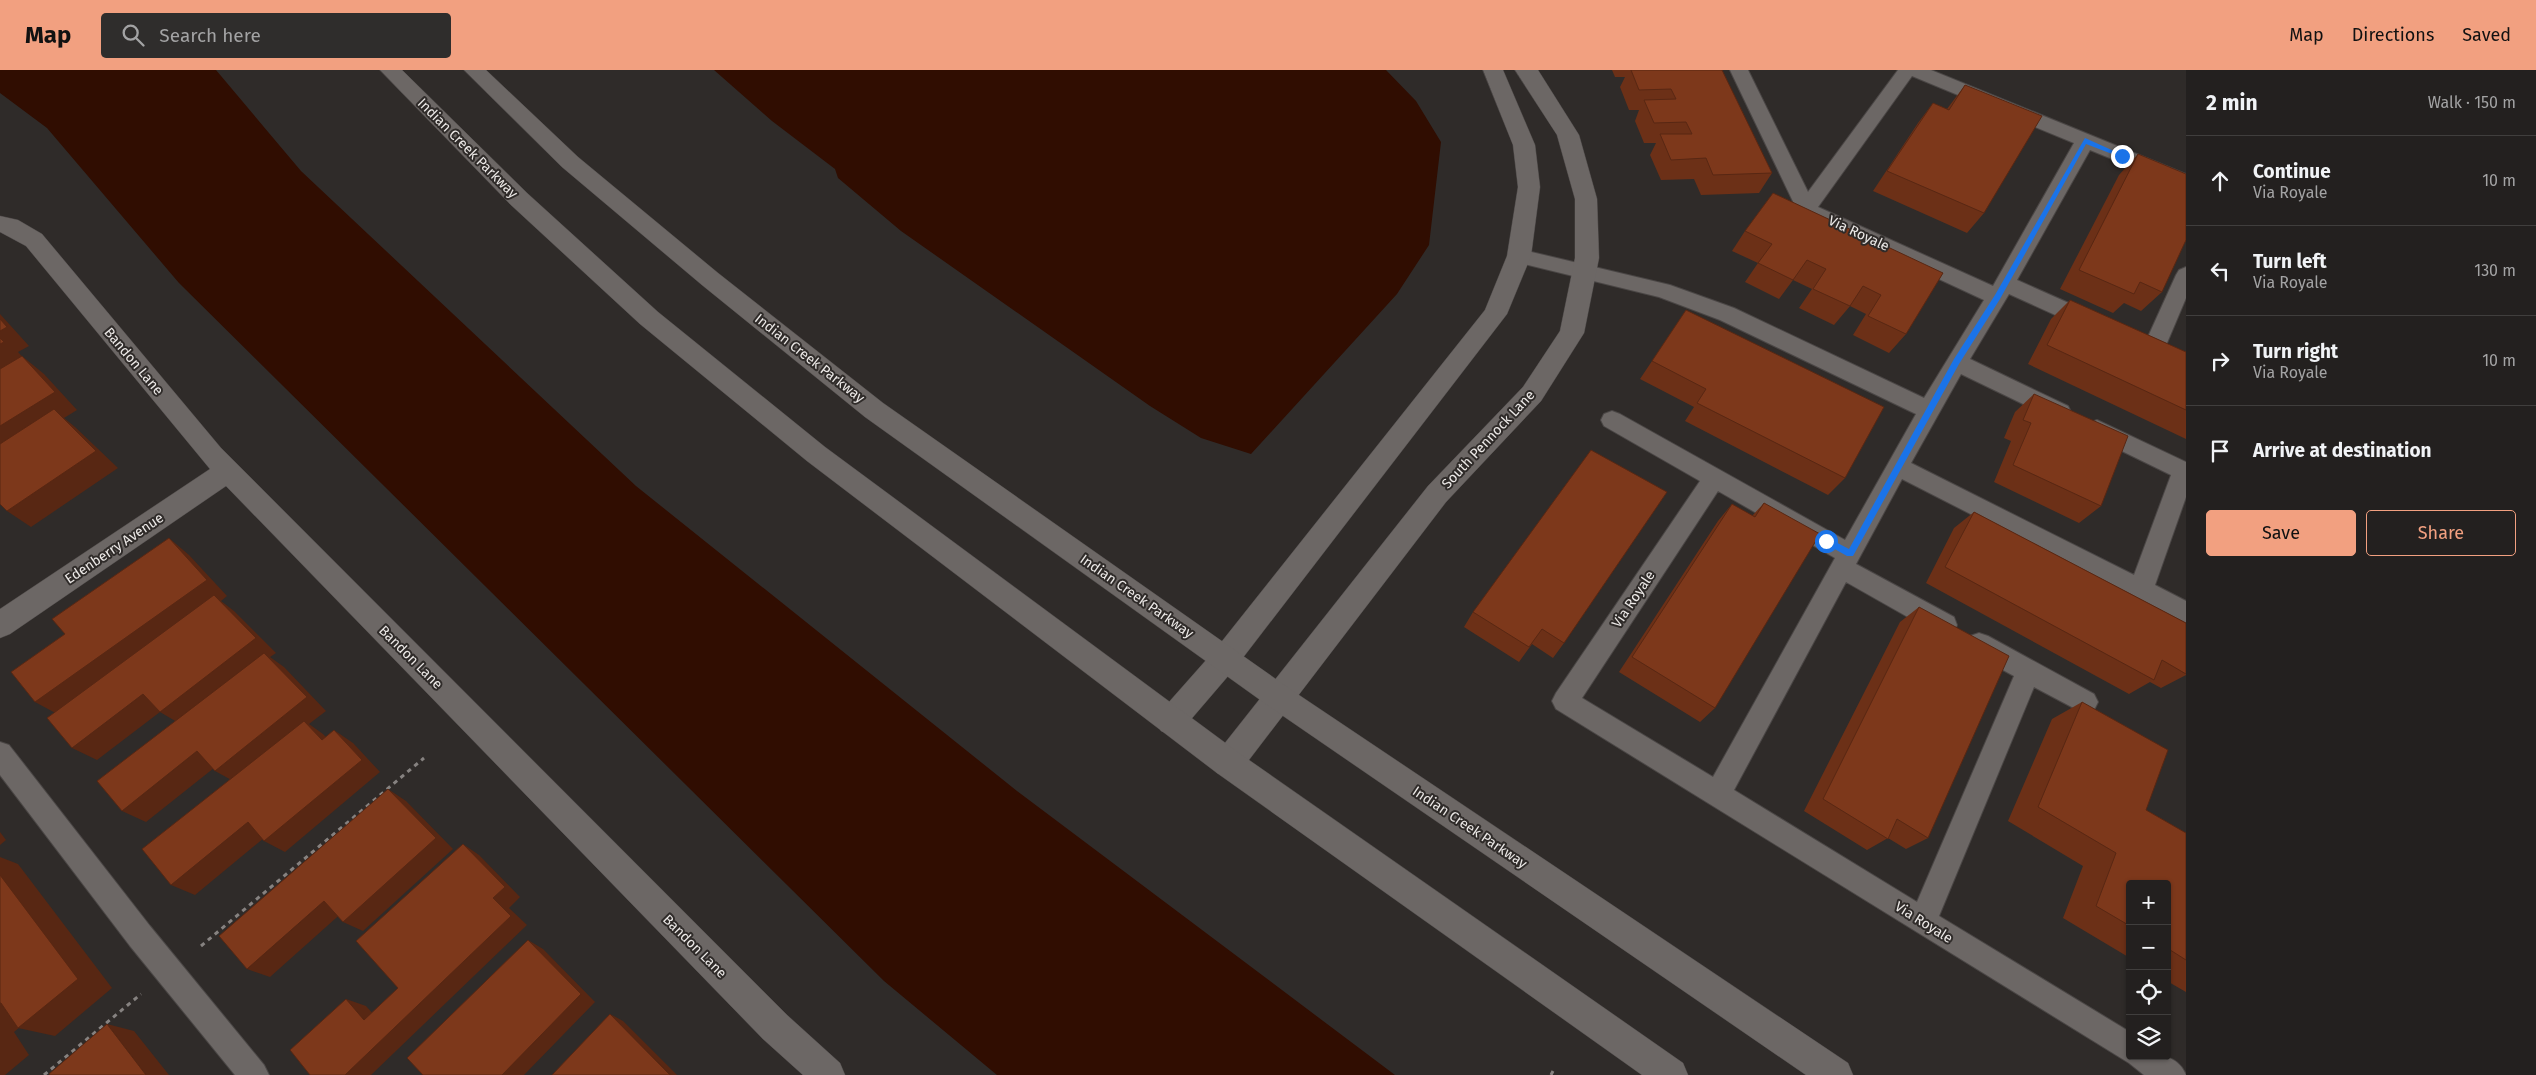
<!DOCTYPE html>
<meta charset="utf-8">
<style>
:root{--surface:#23201f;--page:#2f2d2c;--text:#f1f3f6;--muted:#a3a3a4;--line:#403e3d;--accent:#f2a080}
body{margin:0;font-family:"Fira Sans",sans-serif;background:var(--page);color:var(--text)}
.controls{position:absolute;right:15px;bottom:15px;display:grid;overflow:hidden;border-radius:5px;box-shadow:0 1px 4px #0004}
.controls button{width:45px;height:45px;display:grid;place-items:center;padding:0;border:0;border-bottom:1px solid var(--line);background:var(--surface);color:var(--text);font:25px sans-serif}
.stop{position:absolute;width:15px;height:15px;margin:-11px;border:4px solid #1a73e8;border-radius:50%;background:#fff}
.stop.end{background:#1a73e8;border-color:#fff;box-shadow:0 1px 5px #0008}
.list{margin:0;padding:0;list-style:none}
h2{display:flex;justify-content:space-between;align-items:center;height:65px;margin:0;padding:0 20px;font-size:21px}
h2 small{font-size:16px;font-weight:400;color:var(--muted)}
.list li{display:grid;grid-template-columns:32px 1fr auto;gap:15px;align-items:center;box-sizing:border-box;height:90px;padding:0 20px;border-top:1px solid var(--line)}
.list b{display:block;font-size:19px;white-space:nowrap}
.list p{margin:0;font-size:16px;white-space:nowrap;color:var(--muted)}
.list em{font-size:16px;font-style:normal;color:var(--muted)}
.actions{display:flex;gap:10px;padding:15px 20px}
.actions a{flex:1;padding:11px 0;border:1px solid var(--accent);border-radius:5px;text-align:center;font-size:18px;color:var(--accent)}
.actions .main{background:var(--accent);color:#111}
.icon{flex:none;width:28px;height:28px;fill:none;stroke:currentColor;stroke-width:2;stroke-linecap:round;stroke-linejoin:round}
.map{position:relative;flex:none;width:2186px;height:1005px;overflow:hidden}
header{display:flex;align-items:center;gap:30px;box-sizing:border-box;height:70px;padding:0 25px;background:var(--accent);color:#111}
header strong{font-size:24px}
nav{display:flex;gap:28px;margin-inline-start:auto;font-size:18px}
.search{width:350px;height:45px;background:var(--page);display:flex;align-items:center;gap:12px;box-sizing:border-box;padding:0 18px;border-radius:5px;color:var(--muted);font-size:19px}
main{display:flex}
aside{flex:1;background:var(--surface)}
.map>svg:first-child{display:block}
.water{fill:#300d01}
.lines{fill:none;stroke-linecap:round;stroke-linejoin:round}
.lane-casing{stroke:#4a4645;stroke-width:2}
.street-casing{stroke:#4a4645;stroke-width:1}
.secondary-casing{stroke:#4a4645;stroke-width:1}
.path{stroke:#868280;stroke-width:3;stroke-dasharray:4.5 4.5;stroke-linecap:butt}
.lane{fill:#6c6765;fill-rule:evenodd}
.street{fill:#6c6765;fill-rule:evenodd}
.secondary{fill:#6c6765;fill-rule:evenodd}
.wall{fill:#6c3017}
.shaded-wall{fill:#582713}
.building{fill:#7d381b;stroke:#582713}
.route{fill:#1a73e8}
.labels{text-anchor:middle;stroke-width:4;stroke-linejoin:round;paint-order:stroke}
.street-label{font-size:14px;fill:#ece9e7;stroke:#2f2b29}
</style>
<header>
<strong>Map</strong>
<div class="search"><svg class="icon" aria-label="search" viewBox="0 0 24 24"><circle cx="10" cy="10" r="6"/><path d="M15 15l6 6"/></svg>Search here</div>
<nav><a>Map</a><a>Directions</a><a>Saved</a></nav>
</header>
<main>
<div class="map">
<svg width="2186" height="1005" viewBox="0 0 2186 1005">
<rect width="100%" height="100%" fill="#2f2b29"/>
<path class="water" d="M0,0h216l85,101 335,315 381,305 378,284h-398l-113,-94 -705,-698 -132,-155 -47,-35z
M714,0h672l30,31 25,41 -12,103 -32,49 -146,160 -50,-16 -51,-32 -249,-175 -63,-53 -3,-9 -63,-48z"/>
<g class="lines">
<defs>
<path id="lane" d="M1730,0h18l60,122 90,-122h33l255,104v15l-96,-39 -73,130 81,36 3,6 -3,6 -7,2 -7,-2 -75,-34 -39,65 98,47 3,6 -3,6 -8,3 -8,-3 -91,-44 -50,89 223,112 37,-100 -82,-40 -3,-6 3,-6 8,-3 89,42v35l-31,88 31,16v23l-284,-145 -46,85 98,53 3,8 -3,8 -9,3 -9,-3 -90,-51 -112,208 183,112 97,-226 -44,-24 -3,-8 3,-8 9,-3 9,3 106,58 4,8 -4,8 -9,4 -51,-27 -95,229 191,116v24c23,0 46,-5 56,19h-42l-15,-12 -573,-354 -4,-8 4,-8 144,-212 -96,-55 -3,-6 3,-6 8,-3 8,3 225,126 71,-126 -196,-94 -61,-23 -147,-36 -3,-5 3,-5 7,-2 151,36 64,23 190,90 60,-98 -185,-86zM1912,6l162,67 -81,143 -175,-79zM1718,421l117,67 -122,219 -131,-79z
M2186,197v31l-22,52 -4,6 -7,2 -7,-2 -4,-6 34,-75 3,-5z
M0,672l9,3 141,181 114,139 5,10h-34l-105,-129 -130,-171z"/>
<path id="street" d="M1483,0h20l32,75 5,42 -9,69 -24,58 -272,354 -54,63 -10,4 -10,-4 -5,-10 5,-10 54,-61 270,-340 22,-54 11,-69 -5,-42z
M1515,0h23l41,65 18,64 2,59 -15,75 -43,68 -95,101 -207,271 -11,4 -11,-4 -4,-10 4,-10 211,-267 95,-99 37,-56 15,-73v-59l-18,-64z
M0,146l18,4 24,14 179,214 566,567 53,48 5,12h-42l-40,-36 -537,-553 -216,148 -10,4v-29l210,-140 -184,-223 -26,-14z"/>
<path id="secondary" d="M380,0h22l125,123 131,119 167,135 414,306 444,310 5,12h-46l-425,-302 -410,-312 -167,-137 -129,-119z
M464,0h22l92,87 140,116 165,130 407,286 558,374 5,12h-47l-536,-368 -405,-290 -163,-132 -140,-118z"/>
</defs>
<use href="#lane" class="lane-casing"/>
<use href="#street" class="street-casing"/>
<use href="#secondary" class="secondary-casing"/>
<path class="path" d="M201,876l223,-188
M44,1005l97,-81
M1551,1005l2,-4"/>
<use href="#lane" class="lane"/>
<use href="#street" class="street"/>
<use href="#secondary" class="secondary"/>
</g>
<path class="wall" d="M1612,0h110l50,103 -13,20 -58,2 -7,-16 -33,1 -11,-25 6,-12h-12l-9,-22 4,-11h-10l-9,-23 5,-10h-10z
M1965,15l19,128 -17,20 -94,-42 45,-68 15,-20 14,6z
M2138,84l24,138 -21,19 -17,-8 -11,10 -53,-24 59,-114z
M1745,161l198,42 -37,61 -17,19 -36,-18 13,-21 -16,-8 -16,19 -35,-17 13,-19 -19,-9 -14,19 -34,-17 13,-19 -26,-12z
M2070,230l116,52v87l-158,-75 23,-45z
M1686,240l159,168 -17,17 -143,-74 9,-14 -54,-28z
M2034,324l67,112 -22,17 -85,-41 17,-41 -7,-3 11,-26z
M1667,422l-103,151 -11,15 -21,-14 -13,18 -55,-35 9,-15z
M1764,433l-49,205 -15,14 -81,-50 99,-151 14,-17 20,12z
M1974,442l212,111v52l-25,13 -11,-6 -21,12 -203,-111 28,-55z
M1919,537l9,231 -22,11 -18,-11 -21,12 -63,-39 96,-189z
M2082,632l64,108 40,23v159l-19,-11v-97h-37v74l-67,-40 20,-52 -75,-45 44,-102z"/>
<path class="shaded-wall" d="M0,244l29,32 -11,6 8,9 -26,15z
M22,286l22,18 33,36 -13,8 11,9 43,41 -87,59 -24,-16 -7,-53v-32z
M169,468l20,17 38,41 -6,5 13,10 42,42 -6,4 14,10 42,44 -17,13 14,10 18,19 -104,30 -22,-12 -33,-46 -22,-13 -63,48 -25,-12 71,-54 113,-56 -195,78 -26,-14z
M334,660l19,13 27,29 -95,80 -21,-11z
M197,681l22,13 -73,58 -24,-11z
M388,719l18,12 47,48 -90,82 -20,-9z
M248,752l22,11 -75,62 -24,-10z
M0,762l6,8 -6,5z
M463,774l16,11 41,42 -11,11 18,17 -156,150h-26l148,-177z
M0,787l18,7 94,124 -57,48 -37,-8 -18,-153z
M324,831l21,9 -75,67 -23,-8z
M528,870l15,9 52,53 -71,73h-22z
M346,929l20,7 18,20 -20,-6z
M0,933h1l37,9 -24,20 15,23 -24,20h-5z
M610,944l13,7 54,54h-7z
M107,954l27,7 35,44h-23z"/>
<path class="building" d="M1631,0h91l50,103 -59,2 -7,-17 -35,2 -11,-26h32l-6,-12 -32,1 -10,-23 32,-1 -5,-10 -32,1z
M1965,15l77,31 -58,97 -97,-42 46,-68 16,7z
M2138,84l48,20v66l-24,52 -22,-10 -6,12 -55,-24z
M1773,123l170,80 -37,61 -38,-18 13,-21 -18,-9 -13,20 -37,-17 13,-20 -19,-9 -14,20 -35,-17 14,-19 -27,-13z
M2070,230l116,52v58l-139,-65z
M1686,240l198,97 -39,71 -148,-75 9,-14 -54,-28z
M0,249l7,8 -7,4z
M0,268l4,4 -4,2z
M22,286l33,36 -55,34v-57z
M2034,324l94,42 -27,70 -88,-41 18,-42 -8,-3z
M54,339l42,42 -89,60 -7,-7v-60z
M1591,380l76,42 -103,151 -22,-14 -13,18 -56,-35z
M1764,433l56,31 -105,174 -83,-51 100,-153 23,13z
M1974,442l212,111v51l-24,-14 -8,20 -209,-113z
M169,468l38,42 -172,122 -24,-30 54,-38 -13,-15z
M214,525l42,43 -96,74 -17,-18 -71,54 -25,-30z
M1919,537l90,49 -81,182 -31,-19 -9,20 -65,-40z
M264,583l43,44 -92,74 -18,-20 -75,60 -25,-30z
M2082,632l86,48 -22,60 40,23v127l-19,-12v-64h-37v42l-34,-20 20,-53 -78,-46z
M304,651l18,19 12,-10 28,30 -98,81 -16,-19 -77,63 -29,-36z
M388,719l48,49 -93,84 -19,-21 -77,68 -28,-33z
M463,774l42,43 -12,11 18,18 -166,159h-35l-20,-25 56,-51 18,21 34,-32 -42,-47z
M0,805l78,104 -60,49 -17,-25h-1z
M528,870l53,54 -79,81h-79l-16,-17z
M610,944l60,61h-118z
M107,954l39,51h-96l-1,-1z"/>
<path class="route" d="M2085,68l40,18 -5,1 -34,-13 -86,155 -41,65 -106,192h-6l-23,-13v-5l2,-1 23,12 105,-190 41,-64z"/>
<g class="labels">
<g class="street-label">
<text transform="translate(468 78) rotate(45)" y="5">Indian Creek Parkway</text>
<text transform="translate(1859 163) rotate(25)" y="5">Via Royale</text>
<text transform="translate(810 288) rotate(38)" y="5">Indian Creek Parkway</text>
<text transform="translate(134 291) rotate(50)" y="5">Bandon Lane</text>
<text transform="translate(1488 369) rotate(-47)" y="5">South Pennock Lane</text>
<text transform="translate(114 478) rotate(-34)" y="5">Edenberry Avenue</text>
<text transform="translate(1137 526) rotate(35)" y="5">Indian Creek Parkway</text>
<text transform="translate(1633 529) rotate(-56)" y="5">Via Royale</text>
<text transform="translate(411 587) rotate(45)" y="5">Bandon Lane</text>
<text transform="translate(1470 757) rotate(34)" y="5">Indian Creek Parkway</text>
<text transform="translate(1924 852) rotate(32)" y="5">Via Royale</text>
<text transform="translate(695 876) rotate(45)" y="5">Bandon Lane</text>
</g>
</g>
</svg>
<div class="controls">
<button>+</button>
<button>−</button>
<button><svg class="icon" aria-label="locate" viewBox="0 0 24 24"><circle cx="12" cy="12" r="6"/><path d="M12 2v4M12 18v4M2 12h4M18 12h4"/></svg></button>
<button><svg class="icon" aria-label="layers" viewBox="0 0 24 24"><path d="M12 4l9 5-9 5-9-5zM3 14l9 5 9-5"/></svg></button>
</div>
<div class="stop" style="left:1826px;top:471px"></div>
<div class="stop end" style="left:2122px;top:86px"></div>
</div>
<aside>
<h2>2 min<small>Walk · 150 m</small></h2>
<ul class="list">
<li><svg class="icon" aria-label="ahead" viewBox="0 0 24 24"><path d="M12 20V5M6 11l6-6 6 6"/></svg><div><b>Continue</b><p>Via Royale</p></div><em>10 m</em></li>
<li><svg class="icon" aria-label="left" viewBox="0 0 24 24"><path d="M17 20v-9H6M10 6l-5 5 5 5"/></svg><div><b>Turn left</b><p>Via Royale</p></div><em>130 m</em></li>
<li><svg class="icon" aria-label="right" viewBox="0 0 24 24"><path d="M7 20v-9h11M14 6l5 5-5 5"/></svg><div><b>Turn right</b><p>Via Royale</p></div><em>10 m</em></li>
<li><svg class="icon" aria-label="arrive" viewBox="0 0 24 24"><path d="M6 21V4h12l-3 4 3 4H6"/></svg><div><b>Arrive at destination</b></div></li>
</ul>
<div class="actions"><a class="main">Save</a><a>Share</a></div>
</aside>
</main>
